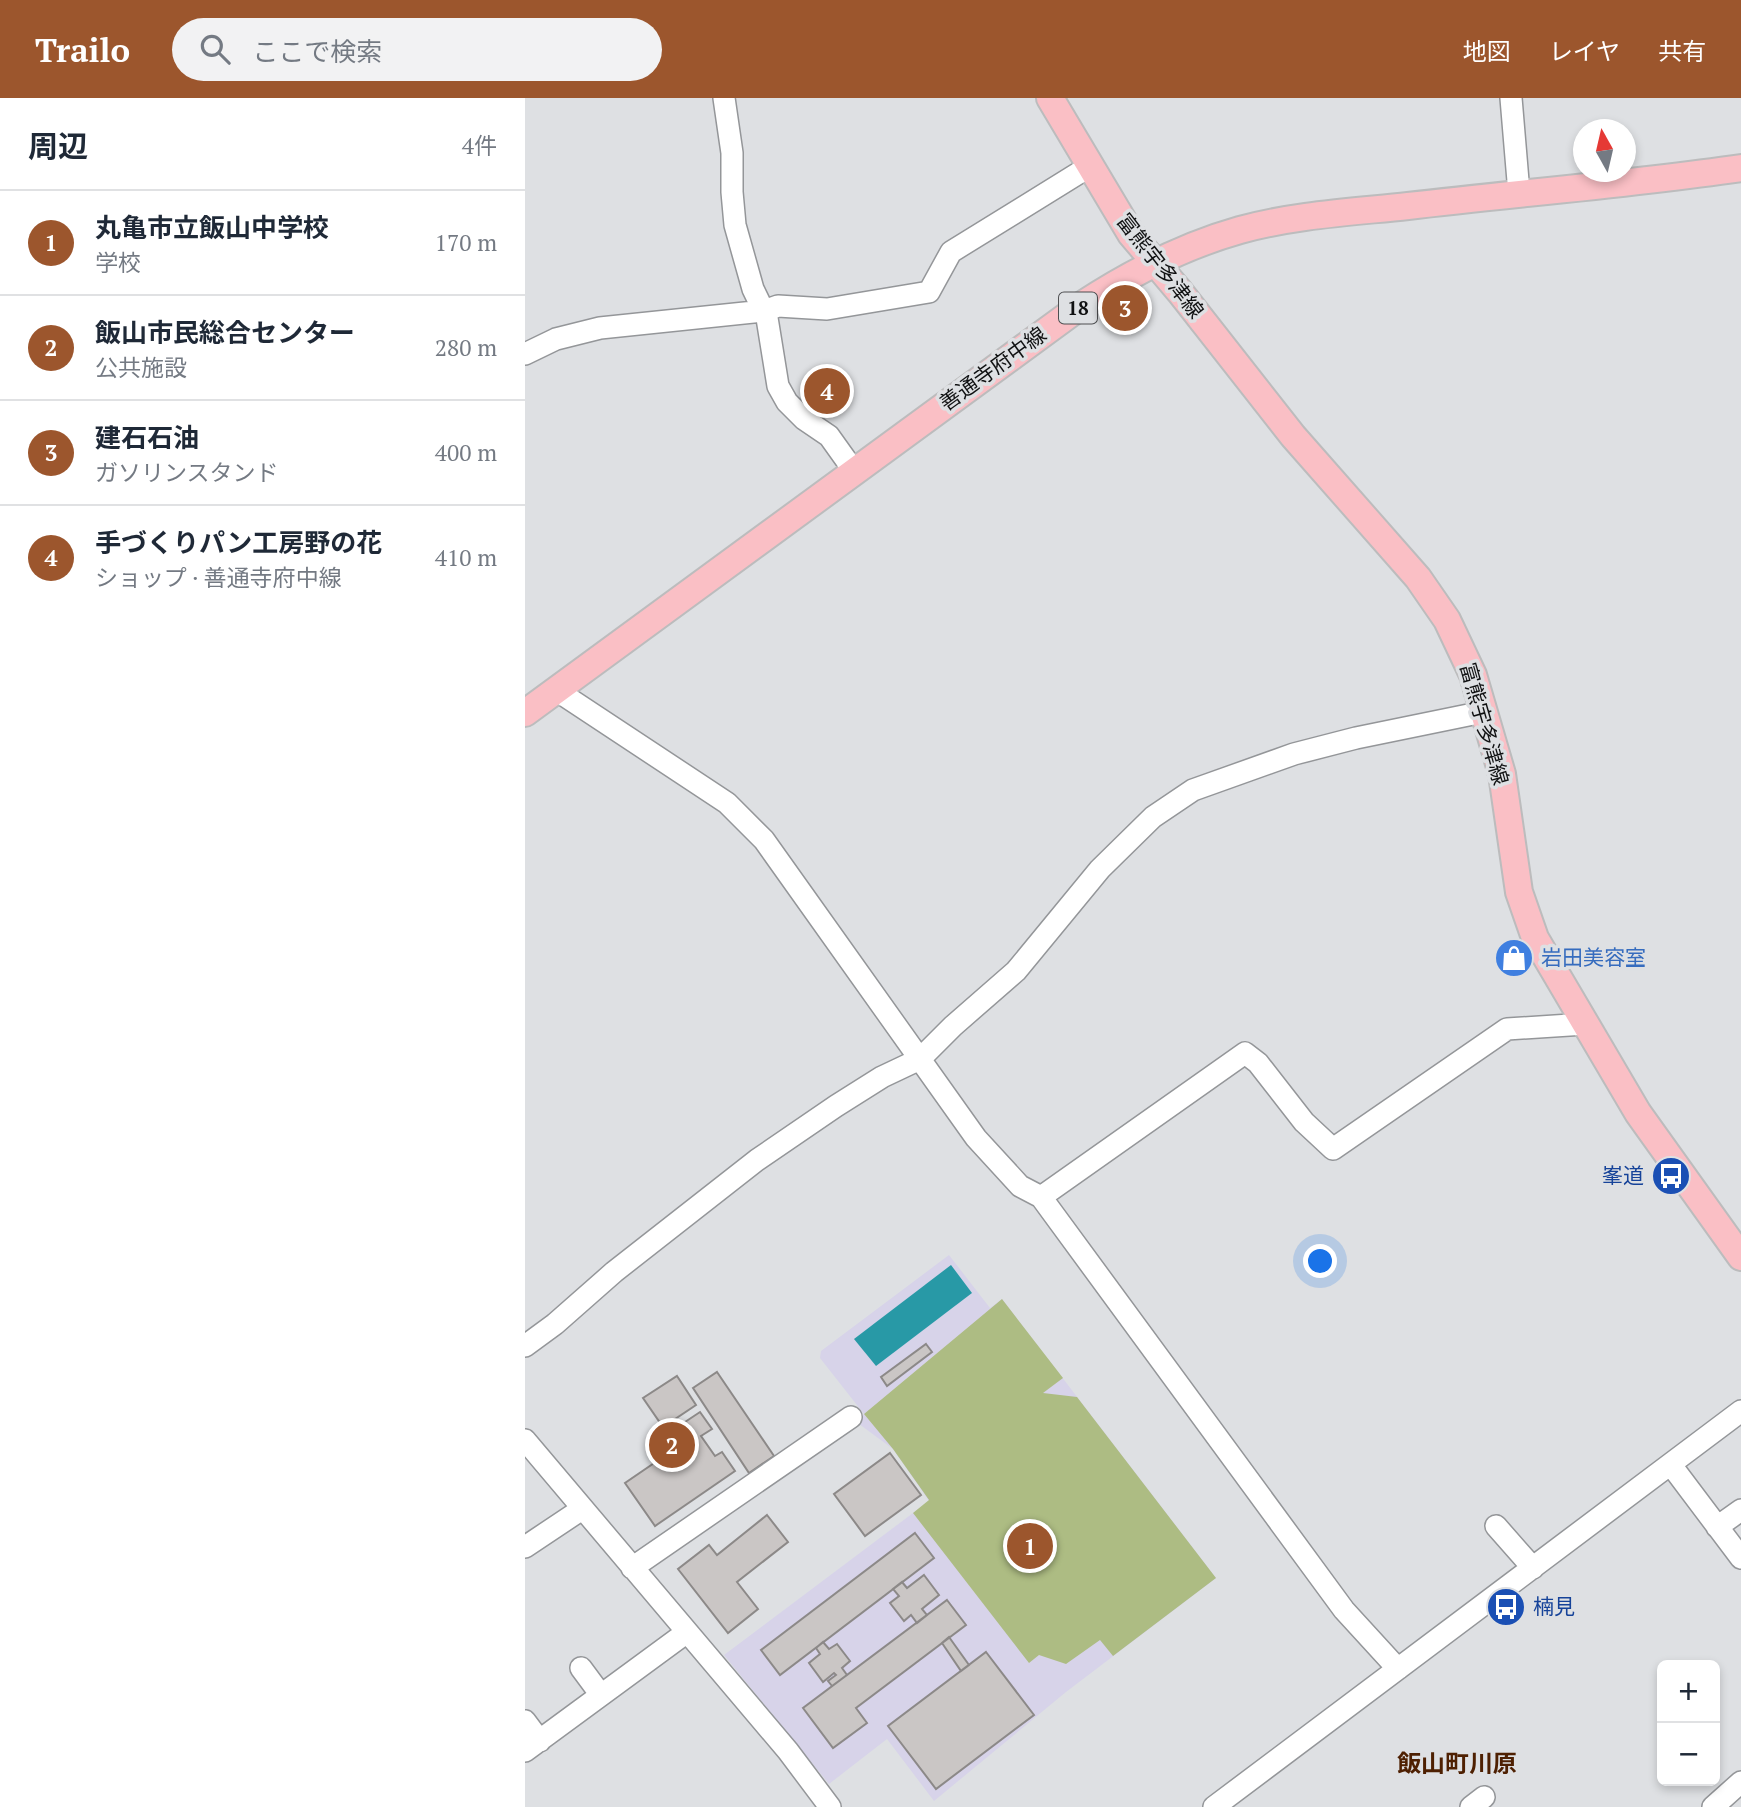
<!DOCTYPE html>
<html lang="ja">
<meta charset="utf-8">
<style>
:root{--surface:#fff;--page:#f2f2f3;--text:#1f2937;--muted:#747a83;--line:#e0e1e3;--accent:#9c562d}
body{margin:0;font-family:"PT Serif","Noto Sans JP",serif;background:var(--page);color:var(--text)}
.controls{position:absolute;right:21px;bottom:21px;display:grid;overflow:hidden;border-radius:10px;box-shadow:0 4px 10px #0003}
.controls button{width:63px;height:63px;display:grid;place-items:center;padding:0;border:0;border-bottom:2px solid var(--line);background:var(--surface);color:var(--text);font:35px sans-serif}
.compass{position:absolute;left:1048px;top:21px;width:63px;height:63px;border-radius:50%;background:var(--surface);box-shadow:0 4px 10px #0003;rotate:352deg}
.you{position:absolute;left:796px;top:1164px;width:24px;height:24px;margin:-18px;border:5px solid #fff;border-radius:50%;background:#1a73e8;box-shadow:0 0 0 10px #1a73e833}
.badge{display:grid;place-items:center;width:46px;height:46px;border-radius:50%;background:var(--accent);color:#fff;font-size:23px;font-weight:700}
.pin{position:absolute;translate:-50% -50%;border:4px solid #fff;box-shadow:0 2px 7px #0006}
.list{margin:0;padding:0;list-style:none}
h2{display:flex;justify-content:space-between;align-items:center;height:91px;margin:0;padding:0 28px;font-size:30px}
h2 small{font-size:23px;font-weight:400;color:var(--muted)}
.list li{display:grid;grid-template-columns:46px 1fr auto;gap:21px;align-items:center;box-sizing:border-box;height:105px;padding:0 28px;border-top:2px solid var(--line)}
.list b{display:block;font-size:26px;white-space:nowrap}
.list p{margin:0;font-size:23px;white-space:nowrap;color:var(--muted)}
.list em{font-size:23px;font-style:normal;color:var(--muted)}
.icon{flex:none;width:38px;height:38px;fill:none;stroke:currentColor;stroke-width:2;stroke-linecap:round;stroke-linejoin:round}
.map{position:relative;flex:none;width:1216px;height:1709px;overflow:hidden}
header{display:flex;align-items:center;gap:42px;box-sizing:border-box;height:98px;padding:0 35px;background:var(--accent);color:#fff}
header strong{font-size:33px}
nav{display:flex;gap:38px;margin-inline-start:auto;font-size:24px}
.search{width:490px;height:63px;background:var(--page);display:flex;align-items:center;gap:18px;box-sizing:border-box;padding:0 24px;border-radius:38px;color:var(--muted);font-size:26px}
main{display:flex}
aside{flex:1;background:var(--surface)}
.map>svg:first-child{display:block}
.education{fill:#d7d3e9}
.green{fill:#adbc83}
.water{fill:#2899a6}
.building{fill:#cac6c5;stroke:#8c8988;stroke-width:2}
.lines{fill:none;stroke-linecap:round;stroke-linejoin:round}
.minor-casing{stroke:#949699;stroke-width:24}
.major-casing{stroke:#bcbcbd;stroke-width:30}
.minor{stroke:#fff;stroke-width:21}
.major{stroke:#fabfc5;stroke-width:26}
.labels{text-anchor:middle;stroke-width:7;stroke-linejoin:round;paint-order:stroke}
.shield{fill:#dee0e3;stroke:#4e4f51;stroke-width:2}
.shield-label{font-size:19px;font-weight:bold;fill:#101112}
.street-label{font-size:21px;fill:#101112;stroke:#dee0e3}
.shop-label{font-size:21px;fill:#366cbe;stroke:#dee0e3;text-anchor:start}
.transit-label{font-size:21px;fill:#164399;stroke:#dee0e3;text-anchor:end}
.quarter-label{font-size:24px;font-weight:bold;fill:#4e2002;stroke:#dee0e3}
</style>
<header>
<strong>Trailo</strong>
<div class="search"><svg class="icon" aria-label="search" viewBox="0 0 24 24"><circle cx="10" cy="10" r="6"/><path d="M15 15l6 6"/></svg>ここで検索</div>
<nav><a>地図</a><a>レイヤ</a><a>共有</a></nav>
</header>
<main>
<aside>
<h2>周辺<small>4件</small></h2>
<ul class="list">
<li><span class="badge">1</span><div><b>丸亀市立飯山中学校</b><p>学校</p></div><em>170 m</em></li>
<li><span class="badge">2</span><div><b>飯山市民総合センター</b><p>公共施設</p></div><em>280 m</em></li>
<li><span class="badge">3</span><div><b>建石石油</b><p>ガソリンスタンド</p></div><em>400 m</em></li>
<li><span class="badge">4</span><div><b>手づくりパン工房野の花</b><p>ショップ · 善通寺府中線</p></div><em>410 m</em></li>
</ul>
</aside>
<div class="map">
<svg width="1216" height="1709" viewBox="0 0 1216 1709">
<rect width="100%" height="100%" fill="#dee0e3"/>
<path class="education" d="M424,1157l41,53 12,-9 214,279 -150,114 -132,109 -47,-62 -58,45 -105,-129 205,-154 -36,-52 -38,-28 9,-7 -44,-56 1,-7z"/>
<path class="green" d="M477,1201l61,79 -20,15 34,4 139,181 -103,78 -13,-16 -34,24 -27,-9 -10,8 -116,-150 16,-13 -36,-51 -29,-35z"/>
<path class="water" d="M426,1167l21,28 -96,73 -22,-27z"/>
<path class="building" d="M401,1246l6,8 -45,34 -6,-9z
M192,1274l57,84 -25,17 -56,-85z
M152,1278l19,29 -33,22 -20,-29z
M175,1314l12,17 -11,7 14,20 7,-4 13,19 -80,55 -30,-43 54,-37 -9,-14z
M365,1355l31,42 -56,41 -31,-42z
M242,1417l21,27 -51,40 21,27 -30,24 -50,-64 31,-24 8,10z
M390,1435l19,25 -154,117 -19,-25z
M399,1477l15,20 -17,14 5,6 -10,8 -6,-8 -7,6 -14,-18 9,-7 -6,-7 9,-7 5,6z
M422,1502l19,25 -110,83 11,15 -34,25 -30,-40z
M424,1539l20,28 -8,6 -19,-28z
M298,1544l6,7 8,-5 13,17 -8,7 5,7 -15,11 -4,-5 8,-6 -2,-2 -11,9 -14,-19 11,-9 -4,-6z
M461,1554l48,63 -98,74 -48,-63z"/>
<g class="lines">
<defs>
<path id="minor" d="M199,0l8,55v39l3,33 18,64 14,29 11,68 9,16 17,17 25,17 25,35
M986,0l8,95
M0,256l31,-15 44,-11 164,-17 14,-5 49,3 102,-17 22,-40 139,-86
M31,592l171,113 37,37 212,298 44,48 21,11 303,413 54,59
M516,1099l204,-144 13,10 46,59 29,27 174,-120 78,-5
M0,1248l30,-22 59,-52 143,-112 79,-54 46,-29 38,-18 33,-33 63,-55 84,-102 53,-52 40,-27 101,-36 62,-16 127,-26
M0,1342l263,311 42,56
M1146,1367l70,93
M971,1428l37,42
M1192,1429l24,-17
M0,1449l57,-38
M107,1470l219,-151
M56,1570l20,27
M0,1623l15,20
M0,1653l162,-119
M689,1709l527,-396
M946,1709l13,-10
M1188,1709l28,-25"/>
<path id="major" d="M525,0l81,136 49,58 113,144 125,142 29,42 26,55 29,99 17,118 16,46 103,175 103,144
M0,615l557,-408c49,-32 101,-59 158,-75 54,-15 112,-18 168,-24 111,-13 222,-22 333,-38"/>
</defs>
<use href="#minor" class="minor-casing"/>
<use href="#major" class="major-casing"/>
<use href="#minor" class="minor"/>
<use href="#major" class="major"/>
</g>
<defs>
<symbol id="shop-disc" viewBox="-11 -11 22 22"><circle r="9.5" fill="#3f7fe0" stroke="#dee0e3"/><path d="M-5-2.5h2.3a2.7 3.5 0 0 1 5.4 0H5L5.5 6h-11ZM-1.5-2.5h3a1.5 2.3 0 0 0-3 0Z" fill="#fff"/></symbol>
<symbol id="bus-disc" viewBox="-11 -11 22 22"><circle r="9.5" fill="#1a4fb4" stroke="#dee0e3"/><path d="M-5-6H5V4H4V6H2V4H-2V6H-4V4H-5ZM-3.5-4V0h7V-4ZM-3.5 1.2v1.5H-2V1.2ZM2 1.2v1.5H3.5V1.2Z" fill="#fff"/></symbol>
</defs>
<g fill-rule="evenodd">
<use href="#shop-disc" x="967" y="838" width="44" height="44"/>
<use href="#bus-disc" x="1124" y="1056" width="44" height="44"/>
<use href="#bus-disc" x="959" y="1487" width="44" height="44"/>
</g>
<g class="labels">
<rect class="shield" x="534" y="194.5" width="38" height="31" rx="5"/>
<g class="shield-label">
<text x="553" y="217">18</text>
</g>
<g class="street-label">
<text transform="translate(635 168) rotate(52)" y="7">富熊宇多津線</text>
<text transform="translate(468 271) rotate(-36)" y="7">善通寺府中線</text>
<text transform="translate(959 626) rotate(74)" y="7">富熊宇多津線</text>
</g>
<g class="shop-label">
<text x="1016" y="867">岩田美容室</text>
</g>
<g class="transit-label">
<text x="1119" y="1085">峯道</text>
<text x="1008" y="1516" text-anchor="start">楠見</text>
</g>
<g class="quarter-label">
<text x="932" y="1674">飯山町川原</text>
</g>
</g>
</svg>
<div class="controls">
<button>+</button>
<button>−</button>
</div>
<svg class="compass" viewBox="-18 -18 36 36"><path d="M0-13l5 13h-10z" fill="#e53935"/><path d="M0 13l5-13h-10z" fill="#747a83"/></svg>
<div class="you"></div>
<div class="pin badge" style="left:505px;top:1448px">1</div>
<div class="pin badge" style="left:147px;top:1347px">2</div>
<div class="pin badge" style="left:600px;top:210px">3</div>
<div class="pin badge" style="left:302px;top:293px">4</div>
</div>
</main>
